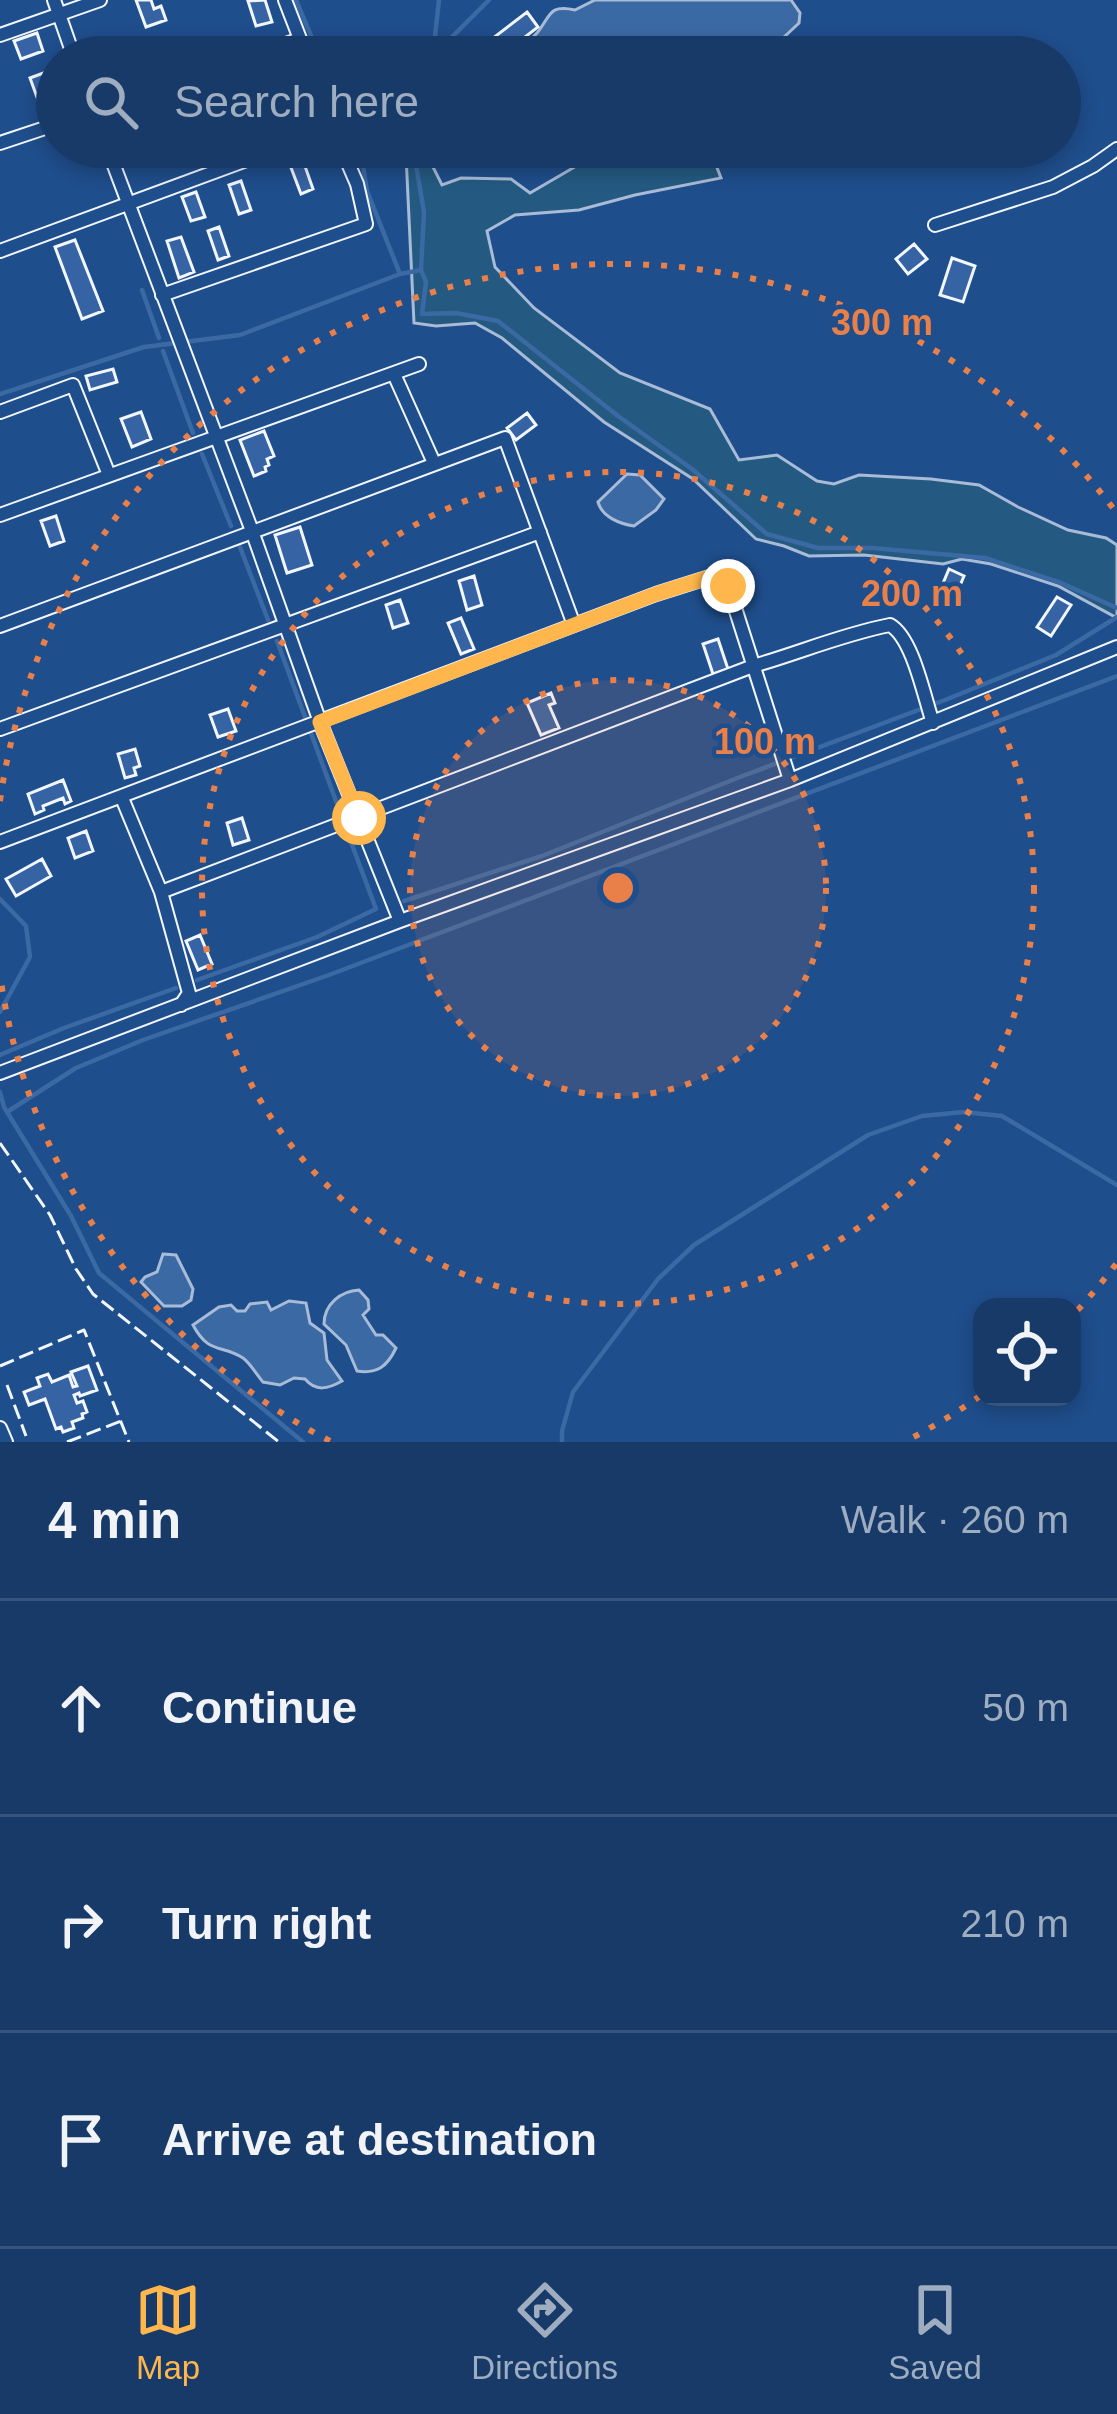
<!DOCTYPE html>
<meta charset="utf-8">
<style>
:root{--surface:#173a69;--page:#20416f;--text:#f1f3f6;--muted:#9eadc0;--line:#36547d;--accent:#ffb74d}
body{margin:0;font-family:Helvetica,sans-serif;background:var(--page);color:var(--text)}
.controls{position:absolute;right:36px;bottom:36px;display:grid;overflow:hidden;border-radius:24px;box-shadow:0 6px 18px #0003}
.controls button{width:108px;height:108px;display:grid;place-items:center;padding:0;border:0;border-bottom:3px solid var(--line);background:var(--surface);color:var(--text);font:60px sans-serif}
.stop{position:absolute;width:36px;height:36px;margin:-27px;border:9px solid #ffb74d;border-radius:50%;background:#fff}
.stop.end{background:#ffb74d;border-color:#fff;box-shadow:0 3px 12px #0008}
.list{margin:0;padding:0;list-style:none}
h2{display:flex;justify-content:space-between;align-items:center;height:156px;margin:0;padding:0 48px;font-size:51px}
h2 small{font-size:39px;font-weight:400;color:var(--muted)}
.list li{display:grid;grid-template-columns:78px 1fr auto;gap:36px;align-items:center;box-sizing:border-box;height:216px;padding:0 48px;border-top:3px solid var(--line)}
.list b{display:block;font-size:45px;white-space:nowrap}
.list em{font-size:39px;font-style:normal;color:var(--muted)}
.icon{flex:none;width:66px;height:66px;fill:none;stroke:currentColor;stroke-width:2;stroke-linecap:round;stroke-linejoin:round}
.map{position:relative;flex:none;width:1117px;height:1442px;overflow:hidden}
.search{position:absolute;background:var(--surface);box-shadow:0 6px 18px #0003;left:36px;right:36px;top:36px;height:132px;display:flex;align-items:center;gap:30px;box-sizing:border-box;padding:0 42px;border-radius:66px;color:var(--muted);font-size:45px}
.sheet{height:804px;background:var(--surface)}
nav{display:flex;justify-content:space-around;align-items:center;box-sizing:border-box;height:168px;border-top:3px solid var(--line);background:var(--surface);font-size:33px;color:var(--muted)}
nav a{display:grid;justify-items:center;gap:6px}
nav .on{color:var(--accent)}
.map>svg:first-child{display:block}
.green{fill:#245a82;stroke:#a8bbd7;stroke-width:3}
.water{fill:#3b69a3;stroke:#a8bbd7;stroke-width:3}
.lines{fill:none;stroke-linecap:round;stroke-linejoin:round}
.stream{stroke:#3b69a3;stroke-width:4.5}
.building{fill:#3563a3;stroke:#f2f6ff;stroke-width:3}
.street-casing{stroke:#f2f6ff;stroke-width:16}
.street{stroke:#1f4e8c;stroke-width:12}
.fence{stroke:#f2f6ff;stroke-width:3;stroke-dasharray:15 6;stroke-linecap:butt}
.route{stroke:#ffb74d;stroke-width:15}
.ring{fill:none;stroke:#ea8049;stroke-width:6;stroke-dasharray:6 12}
.centre{fill:#ea8049;stroke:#1f4e8c;stroke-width:6}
.ring-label{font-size:36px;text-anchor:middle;font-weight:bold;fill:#ea8049;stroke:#1f4e8c;stroke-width:9;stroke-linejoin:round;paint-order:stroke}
</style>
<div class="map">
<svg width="1117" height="1442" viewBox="0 0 1117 1442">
<rect width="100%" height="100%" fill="#1f4e8c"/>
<path class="green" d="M609,147h100l12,31 -86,17 -56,15 -64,5 -28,16 8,36 39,41 86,65 90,36 29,51 38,-5 40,26 17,3 25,-9 72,4 48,6 39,22 50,23 38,8 11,7v73l-59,-32 -67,-22 -29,-5 -19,5 -79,-9 -55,1 -25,-10 -28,-7 -63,-60 -89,-57 -102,-84 -27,-15 -39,3 -22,-3 -8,-168h21l15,30 19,-7 50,1 19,14z"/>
<path class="water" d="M595,0h196l9,13 -1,10 -15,14 -39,20h-241c10,-7 25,-14 33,-24 14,-17 11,-29 38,-23z
M627,474l13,1 24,24 -8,11 -22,16c-14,-2 -32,-9 -36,-24z
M163,1254l13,1 17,34 -2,11 -9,6h-18l-23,-24 4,-5 12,-5z
M359,1290l9,10 1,9 -6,6 13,20h7l13,13c-9,19 -19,26 -39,23l-11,-26 -22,-21c0,-20 17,-33 35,-34z
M289,1301l17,2 4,20 14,10 3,27 15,21c-14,8 -26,11 -37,-2l-11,-1 -14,7 -17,-3c-6,-7 -13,-19 -20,-24 -22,-14 -34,-3 -50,-33l26,-18 12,-2 6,6h8l5,-7 17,-2 4,8z"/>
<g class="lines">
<path class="stream" d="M296,0l24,57
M433,54l6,-54
M432,57l57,-57
M360,147l7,44 33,83 21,-4 5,12 -4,32 34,-1 42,8 120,95 74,53 75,65 51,14h54l113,10 76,25 56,25
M413,147l11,65 -3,58
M142,290l17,48
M163,351l30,82
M0,394l144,-47 96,-12 160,-61
M202,454l29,72
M240,547l28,73
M277,641l63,171
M0,899l26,27 4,31 -30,55
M404,901l138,-45 198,-79 205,-77 111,-45 61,-38
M197,980l120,-43 59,-28 -28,-75
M0,1055l64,-27 112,-40
M0,1092l4,15 67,109 28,57 204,169
M7,1112l69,-44 67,-28 186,-65 788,-299
M562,1442v-11l11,-39 85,-113 36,-34 174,-110 54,-19 42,-4 38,4 115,69"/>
</g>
<path class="building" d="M136,0h15l3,9 7,-3 5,14 -20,7z
M265,0l7,22 -16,4 -8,-25z
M527,12l11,15 -39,30h-6l-9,-12z
M37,33l6,18 -22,8 -7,-18z
M57,68v38l-15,5 -12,-33z
M300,152l13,37 -12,5 -14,-37z
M241,181l10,29 -12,4 -10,-29z
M196,192l9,25 -14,4 -9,-24z
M219,227l10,29 -11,4 -10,-29z
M181,237l13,35 -15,6 -12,-37z
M75,240l28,71 -21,8 -27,-72z
M914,244l13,15 -19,15 -12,-15z
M952,258l23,8 -12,36 -23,-7z
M113,369l4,13 -27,8 -4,-14z
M141,412l10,27 -19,8 -11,-28z
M527,413l9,12 -20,15 -9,-12z
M264,431l10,25 -7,3 2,6 -4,2 1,4 -12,5 -14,-36z
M56,516l8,25 -14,5 -9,-25z
M300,527l12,38 -25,8 -12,-38z
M949,569l15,7 -13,31 -15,-7z
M474,576l8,29 -15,5 -8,-29z
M1057,597l14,8 -20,31 -14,-9z
M400,600l8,23 -15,5 -7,-23z
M461,618l13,31 -13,5 -13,-31z
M718,639l10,30 -15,5 -10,-30z
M551,693l4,10 -6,2 10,23 -18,7 -14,-32z
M228,709l8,22 -18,6 -8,-22z
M135,749l5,17 -6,2 2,7 -11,3 -7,-24z
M63,780l8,21 -6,3 -2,-6 -20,8 1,4 -9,4 -7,-20z
M242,818l7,22 -16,5 -6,-22z
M86,831l7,20 -18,7 -7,-20z
M42,859l9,17 -35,20 -10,-17z
M200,935l12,29 -14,6 -12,-29z
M88,1366l9,24 -17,6 -1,-3 -5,2 3,8 6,-2 4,11 -5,2 1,4 -11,4 2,6 -11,4 -2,-5 -5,2 -11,-30 -16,6 -5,-13 16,-6 -3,-8 11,-4 4,8 17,-7 4,12 4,-1 -6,-14z"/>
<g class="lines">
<defs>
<path id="street" d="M54,0l20,57
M285,0l22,57
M0,35l100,-35
M249,57l51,-18
M0,143l57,-19
M107,147l145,384 68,191 80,199
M935,225l118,-38 40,-21 24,-17
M0,251l282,-104
M162,295l204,-71 -9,-40 -16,-37
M394,374l40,89
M0,412l73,-27 36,90
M0,515l419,-151
M0,626l505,-188 69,187
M0,729l540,-197
M122,798l39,94 28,101 -8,12
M0,842l656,-248 57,-18 15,10 62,194
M161,892l592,-226c46,-13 90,-32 137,-41 23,13 34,72 43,98
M0,1073l400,-152 390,-141 327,-133
M0,1428l6,14"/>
</defs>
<use href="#street" class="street-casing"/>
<use href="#street" class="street"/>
<path class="fence" d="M0,1143l50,72 26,54 17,25 186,148
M0,1366l84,-36 45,112
M7,1385l19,51
M67,1442l54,-21"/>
</g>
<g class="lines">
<path class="route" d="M359,818l-39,-96 336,-128 57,-18 15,10"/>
</g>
<circle cx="618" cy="888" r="208" fill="#ea8049" fill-opacity=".12"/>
<g class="ring">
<circle cx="618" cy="888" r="208"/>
<circle cx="618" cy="888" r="416"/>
<path d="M1116 1264A624 624 0 0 1 1074 1314M980 1396A624 624 0 0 1 906 1441M330 1441A624 624 0 0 1 0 975M0 801A624 624 0 0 1 1116 512"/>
</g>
<circle cx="618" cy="888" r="18" class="centre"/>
<g class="ring-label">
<text x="882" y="335">300 m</text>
<text x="912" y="606">200 m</text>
<text x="765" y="754">100 m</text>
</g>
</svg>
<div class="controls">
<button><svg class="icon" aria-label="locate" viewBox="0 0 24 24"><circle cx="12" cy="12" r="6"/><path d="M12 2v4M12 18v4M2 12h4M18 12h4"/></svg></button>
</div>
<div class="stop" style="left:359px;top:818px"></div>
<div class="stop end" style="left:728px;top:586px"></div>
<div class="search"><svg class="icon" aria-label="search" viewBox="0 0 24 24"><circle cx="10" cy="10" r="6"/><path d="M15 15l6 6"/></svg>Search here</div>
</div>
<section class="sheet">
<h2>4 min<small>Walk · 260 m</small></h2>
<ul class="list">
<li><svg class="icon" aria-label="ahead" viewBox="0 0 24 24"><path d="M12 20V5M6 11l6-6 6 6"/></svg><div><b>Continue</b></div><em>50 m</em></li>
<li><svg class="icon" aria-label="right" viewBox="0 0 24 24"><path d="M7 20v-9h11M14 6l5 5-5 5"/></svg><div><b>Turn right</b></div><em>210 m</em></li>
<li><svg class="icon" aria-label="arrive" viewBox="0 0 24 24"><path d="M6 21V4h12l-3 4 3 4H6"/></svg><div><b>Arrive at destination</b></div></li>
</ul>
</section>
<nav>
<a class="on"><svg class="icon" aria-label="map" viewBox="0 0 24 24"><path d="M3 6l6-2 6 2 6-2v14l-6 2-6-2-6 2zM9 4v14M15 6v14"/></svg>Map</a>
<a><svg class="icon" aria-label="directions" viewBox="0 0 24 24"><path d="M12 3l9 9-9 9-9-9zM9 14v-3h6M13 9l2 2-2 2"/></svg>Directions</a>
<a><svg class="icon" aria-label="saved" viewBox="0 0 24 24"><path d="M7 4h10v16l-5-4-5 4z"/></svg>Saved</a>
</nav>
